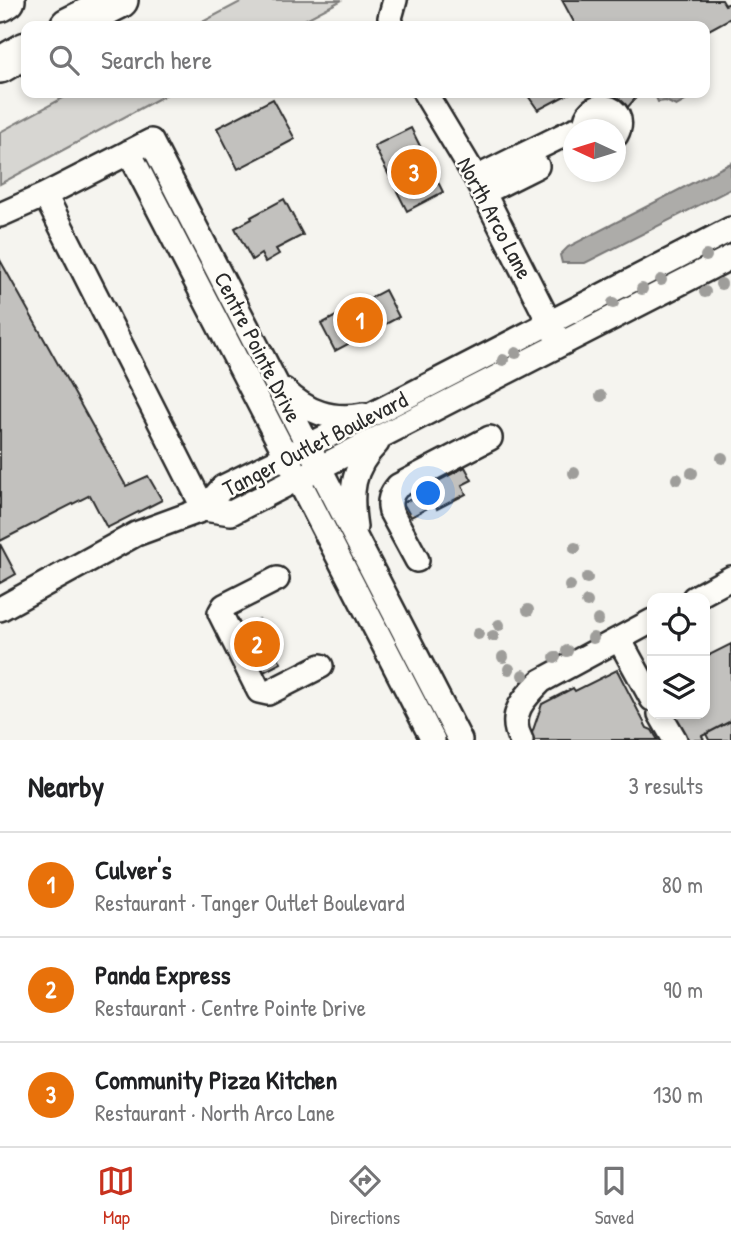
<!DOCTYPE html>
<meta charset="utf-8">
<style>
:root{--surface:#fff;--page:#f6f6f6;--text:#202124;--muted:#757577;--line:#e0e0e0;--accent:#c8321e}
body{margin:0;font-family:"Patrick Hand",sans-serif;background:var(--page);color:var(--text)}
.controls{position:absolute;right:21px;bottom:21px;display:grid;overflow:hidden;border-radius:14px;box-shadow:0 4px 10px #0003}
.controls button{width:63px;height:63px;display:grid;place-items:center;padding:0;border:0;border-bottom:2px solid var(--line);background:var(--surface);color:var(--text);font:35px sans-serif}
.compass{position:absolute;left:563px;top:119px;width:63px;height:63px;border-radius:50%;background:var(--surface);box-shadow:0 4px 10px #0003;rotate:274deg}
.you{position:absolute;left:429px;top:494px;width:24px;height:24px;margin:-18px;border:5px solid #fff;border-radius:50%;background:#1a73e8;box-shadow:0 0 0 10px #1a73e833}
.badge{display:grid;place-items:center;width:46px;height:46px;border-radius:50%;background:var(--accent);color:#fff;font-size:23px;font-weight:700}
.pin{position:absolute;translate:-50% -50%;border:4px solid #fff;box-shadow:0 2px 7px #0006}
.list{margin:0;padding:0;list-style:none}
h2{display:flex;justify-content:space-between;align-items:center;height:91px;margin:0;padding:0 28px;font-size:30px}
h2 small{font-size:23px;font-weight:400;color:var(--muted)}
.list li{display:grid;grid-template-columns:46px 1fr auto;gap:21px;align-items:center;box-sizing:border-box;height:105px;padding:0 28px;border-top:2px solid var(--line)}
.list b{display:block;font-size:26px;white-space:nowrap}
.list p{margin:0;font-size:23px;white-space:nowrap;color:var(--muted)}
.list em{font-size:23px;font-style:normal;color:var(--muted)}
.icon{flex:none;width:38px;height:38px;fill:none;stroke:currentColor;stroke-width:2;stroke-linecap:round;stroke-linejoin:round}
.map{position:relative;flex:none;width:731px;height:740px;overflow:hidden}
.search{position:absolute;background:var(--surface);box-shadow:0 4px 10px #0003;left:21px;right:21px;top:21px;height:77px;display:flex;align-items:center;gap:18px;box-sizing:border-box;padding:0 24px;border-radius:14px;color:var(--muted);font-size:26px}
.sheet{height:406px;background:var(--surface)}
nav{display:flex;justify-content:space-around;align-items:center;box-sizing:border-box;height:98px;border-top:2px solid var(--line);background:var(--surface);font-size:19px;color:var(--muted)}
nav a{display:grid;justify-items:center;gap:4px}
nav .on{color:var(--accent)}
.map>svg:first-child{display:block}
.green{fill:#d7d6d2;stroke:#81807e;stroke-width:2}
.water{fill:#adaca9;stroke:#797877;stroke-width:2}
.building{fill:#c2c1be;stroke:#2b2b2b;stroke-width:2}
.lines{fill:none;stroke-linecap:round;stroke-linejoin:round}
.minor-casing{stroke:#2b2b2b;stroke-width:28}
.highway-casing{stroke:#2b2b2b;stroke-width:40}
.minor{stroke:#fdfcf7;stroke-width:23}
.highway{stroke:#fdfcf7;stroke-width:35}
.tree{fill:#9e9d9a}
.labels{text-anchor:middle;stroke-width:5;stroke-linejoin:round;paint-order:stroke}
.street-label{font-size:23px;fill:#2b2b2b;stroke:#fdfcf7}
</style>
<div class="map">
<svg width="731" height="740" viewBox="0 0 731 740">
<rect width="100%" height="100%" fill="#f5f4ef"/>
<filter id="ink" filterUnits="userSpaceOnUse"><feTurbulence type="fractalNoise" baseFrequency=".0143" numOctaves="2"/><feDisplacementMap in="SourceGraphic" scale="14" xChannelSelector="R" yChannelSelector="G"/><feConvolveMatrix kernelMatrix="1 2 1 2 8 2 1 2 1" color-interpolation-filters="sRGB"/></filter>
<g filter="url(#ink)">
<path class="green" d="M244,0h98l-49,26h-98z
M72,93h97l-169,91v-52z"/>
<path class="water" d="M654,93h34l-3,8 -9,5 -10,-5 -8,1z
M731,163v26l-146,74h-23l-2,-8 8,-8z"/>
<path class="building" d="M562,0h160l3,5 6,-2v15l-26,14v-6l-11,-1 -118,1z
M526,93h44l-32,17z
M607,93h33l-32,37h-5l-10,-10 23,-26 -7,3z
M273,99l22,40 -57,30 -21,-41z
M411,128l32,64 -36,19 -33,-65z
M284,199l19,36 -27,14 3,5 -14,8 -4,-8 -9,6 -17,-32 17,-9 -1,-2z
M0,260l126,226 22,-10 14,24 -55,28 -17,-33 -90,46z
M385,290l14,27 -64,34 -14,-27z
M465,467l7,13 -10,5 4,9 -29,15 -2,-5 -24,13 -8,-14 17,-9 -1,-3z
M0,544l16,30 -16,9z
M259,619l22,44 -23,12 -22,-44z
M731,644v77l-29,15 2,4h-19l-14,-26h34v-57z
M617,670l30,58 5,2 6,10h-125l-2,-4 11,-32 31,-16 2,3z
M731,721v19h-22l-3,-6z"/>
<g class="lines">
<defs>
<path id="minor" d="M392,26l-2,-8 5,-18
M425,93l51,85 80,158
M586,130c-5,-36 47,-26 30,5
M129,152l304,588
M476,178l98,-48
M483,193l54,-27
M0,215l45,-20
M284,390c23,22 47,31 79,25
M204,509l19,-22 150,-73 358,-185
M204,509l27,4 500,-256
M355,527c-5,-34 -4,-58 22,-84
M417,560l-26,-48c-3,-11 0,-18 7,-26l92,-48
M277,579l-53,27 -4,7 39,78 9,2 53,-27
M694,598l37,-20
M0,609l136,-75 68,-25 -159,-314 106,-54 309,599
M619,639l33,60
M660,714l15,26
M521,740c-14,-25 3,-42 20,-59l111,-60"/>
<path id="highway" d="M0,4l7,-4
M68,26l52,-26
M0,65l26,-15"/>
</defs>
<use href="#minor" class="minor-casing"/>
<use href="#highway" class="highway-casing"/>
<use href="#minor" class="minor"/>
<use href="#highway" class="highway"/>
</g>
<g class="tree">
<circle cx="706" cy="256" r="6"/>
<circle cx="661" cy="280" r="6"/>
<circle cx="721" cy="284" r="6"/>
<circle cx="642" cy="289" r="6"/>
<circle cx="705" cy="292" r="6"/>
<circle cx="613" cy="303" r="6"/>
<circle cx="516" cy="353" r="6"/>
<circle cx="503" cy="360" r="6"/>
<circle cx="601" cy="396" r="6"/>
<circle cx="722" cy="458" r="6"/>
<circle cx="574" cy="473" r="6"/>
<circle cx="692" cy="473" r="6"/>
<circle cx="677" cy="479" r="6"/>
<circle cx="575" cy="548" r="6"/>
<circle cx="587" cy="578" r="6"/>
<circle cx="570" cy="586" r="6"/>
<circle cx="587" cy="602" r="6"/>
<circle cx="528" cy="610" r="6"/>
<circle cx="598" cy="620" r="6"/>
<circle cx="499" cy="625" r="6"/>
<circle cx="478" cy="634" r="6"/>
<circle cx="493" cy="636" r="6"/>
<circle cx="593" cy="638" r="6"/>
<circle cx="567" cy="651" r="6"/>
<circle cx="503" cy="657" r="6"/>
<circle cx="555" cy="657" r="6"/>
<circle cx="509" cy="669" r="6"/>
<circle cx="523" cy="675" r="6"/>
</g>
</g>
<g class="labels">
<g class="street-label">
<text transform="translate(495 218) rotate(62)" y="8">North Arco Lane</text>
<text transform="translate(258 347) rotate(63)" y="8">Centre Pointe Drive</text>
<text transform="translate(315 444) rotate(-27)" y="8">Tanger Outlet Boulevard</text>
</g>
</g>
</svg>
<div class="controls">
<button><svg class="icon" aria-label="locate" viewBox="0 0 24 24"><circle cx="12" cy="12" r="6"/><path d="M12 2v4M12 18v4M2 12h4M18 12h4"/></svg></button>
<button><svg class="icon" aria-label="layers" viewBox="0 0 24 24"><path d="M12 4l9 5-9 5-9-5zM3 14l9 5 9-5"/></svg></button>
</div>
<svg class="compass" viewBox="-18 -18 36 36"><path d="M0-13l5 13h-10z" fill="#e53935"/><path d="M0 13l5-13h-10z" fill="#757577"/></svg>
<div class="you"></div>
<div class="pin badge" style="left:360px;top:320px;background:#e8710a">1</div>
<div class="pin badge" style="left:257px;top:644px;background:#e8710a">2</div>
<div class="pin badge" style="left:414px;top:172px;background:#e8710a">3</div>
<div class="search"><svg class="icon" aria-label="search" viewBox="0 0 24 24"><circle cx="10" cy="10" r="6"/><path d="M15 15l6 6"/></svg>Search here</div>
</div>
<section class="sheet">
<h2>Nearby<small>3 results</small></h2>
<ul class="list">
<li><span class="badge" style="background:#e8710a">1</span><div><b>Culver's</b><p>Restaurant · Tanger Outlet Boulevard</p></div><em>80 m</em></li>
<li><span class="badge" style="background:#e8710a">2</span><div><b>Panda Express</b><p>Restaurant · Centre Pointe Drive</p></div><em>90 m</em></li>
<li><span class="badge" style="background:#e8710a">3</span><div><b>Community Pizza Kitchen</b><p>Restaurant · North Arco Lane</p></div><em>130 m</em></li>
</ul>
</section>
<nav>
<a class="on"><svg class="icon" aria-label="map" viewBox="0 0 24 24"><path d="M3 6l6-2 6 2 6-2v14l-6 2-6-2-6 2zM9 4v14M15 6v14"/></svg>Map</a>
<a><svg class="icon" aria-label="directions" viewBox="0 0 24 24"><path d="M12 3l9 9-9 9-9-9zM9 14v-3h6M13 9l2 2-2 2"/></svg>Directions</a>
<a><svg class="icon" aria-label="saved" viewBox="0 0 24 24"><path d="M7 4h10v16l-5-4-5 4z"/></svg>Saved</a>
</nav>
